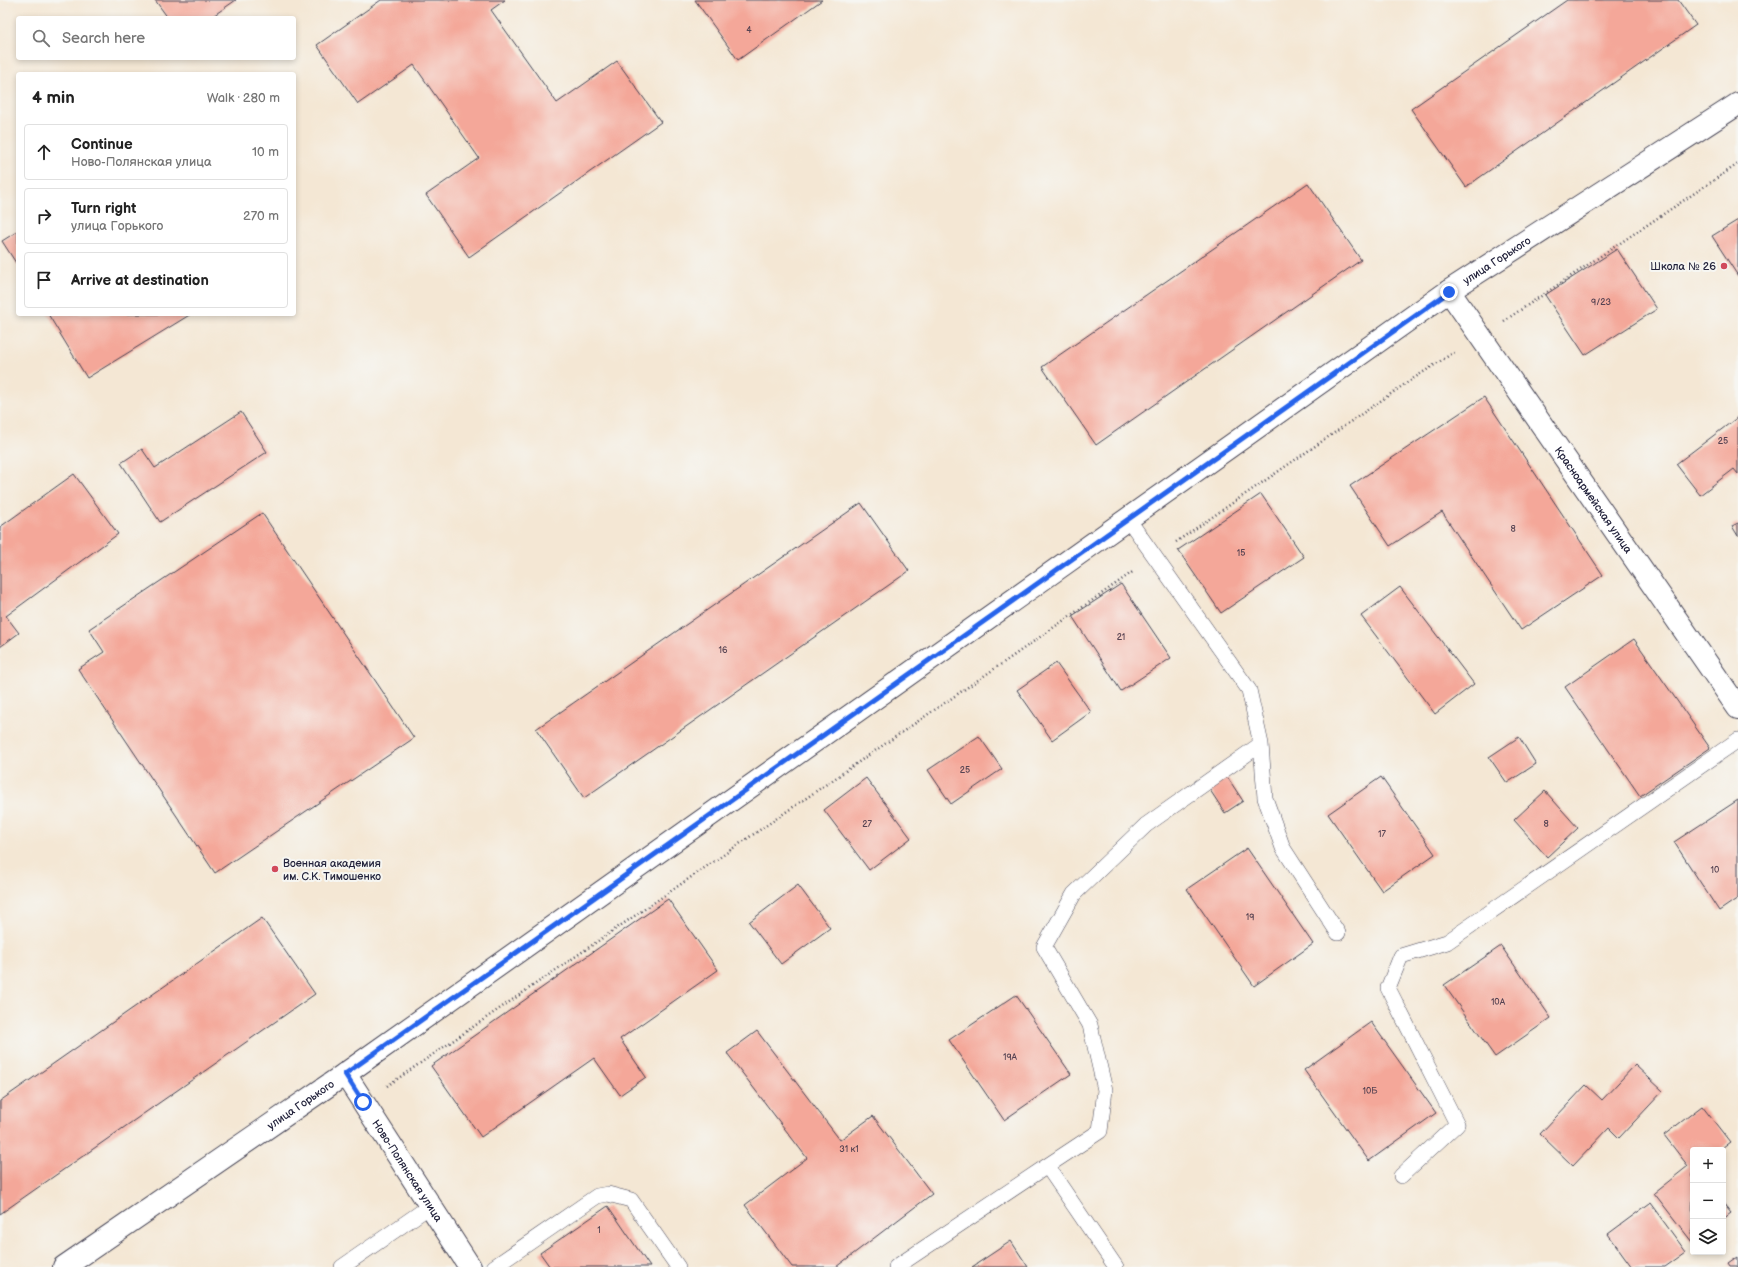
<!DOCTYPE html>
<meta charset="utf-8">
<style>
:root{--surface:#fff;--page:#f6f6f6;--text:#222;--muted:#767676;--line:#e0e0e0}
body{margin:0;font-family:"Balsamiq Sans",sans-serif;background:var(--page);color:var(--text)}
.controls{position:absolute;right:12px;bottom:12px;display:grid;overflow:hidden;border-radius:4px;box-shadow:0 2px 6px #0003}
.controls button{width:36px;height:36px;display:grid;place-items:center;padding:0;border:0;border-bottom:1px solid var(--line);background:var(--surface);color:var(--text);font:20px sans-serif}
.stop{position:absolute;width:12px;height:12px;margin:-9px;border:3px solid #2563eb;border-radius:50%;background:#fff}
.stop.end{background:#2563eb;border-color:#fff;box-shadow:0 1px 4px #0008}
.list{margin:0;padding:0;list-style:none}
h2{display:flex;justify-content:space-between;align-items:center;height:52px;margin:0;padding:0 16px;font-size:17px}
h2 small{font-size:13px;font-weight:400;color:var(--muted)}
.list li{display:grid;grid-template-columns:26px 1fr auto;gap:12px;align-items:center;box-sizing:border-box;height:56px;margin:0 8px 8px;padding:0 8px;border:1px solid var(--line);border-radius:4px}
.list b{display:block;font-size:15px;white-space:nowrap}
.list p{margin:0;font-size:13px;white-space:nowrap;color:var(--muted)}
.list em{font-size:13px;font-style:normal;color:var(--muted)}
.icon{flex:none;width:22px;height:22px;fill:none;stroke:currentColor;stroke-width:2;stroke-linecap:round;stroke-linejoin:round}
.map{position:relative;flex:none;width:1738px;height:1267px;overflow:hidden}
.search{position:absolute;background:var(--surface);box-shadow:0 2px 6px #0003;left:16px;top:16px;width:280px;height:44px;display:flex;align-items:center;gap:10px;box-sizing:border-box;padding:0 14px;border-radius:4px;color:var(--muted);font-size:15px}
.panel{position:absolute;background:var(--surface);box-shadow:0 2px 6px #0003;left:16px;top:72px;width:280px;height:244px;border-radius:4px}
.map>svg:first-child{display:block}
.building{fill:#f4a799}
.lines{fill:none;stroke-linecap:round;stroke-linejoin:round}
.lane-casing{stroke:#424052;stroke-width:16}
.street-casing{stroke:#424052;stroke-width:24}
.path{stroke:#424052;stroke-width:2.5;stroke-dasharray:1 3;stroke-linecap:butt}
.lane{stroke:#fff;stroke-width:15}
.street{stroke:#fff;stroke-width:22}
.route{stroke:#2563eb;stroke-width:5}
.poi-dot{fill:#d1495b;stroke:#f6f6f2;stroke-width:1.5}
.labels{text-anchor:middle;stroke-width:4;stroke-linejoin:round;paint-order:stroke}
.number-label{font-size:9px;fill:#564352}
.street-label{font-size:11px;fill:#22223b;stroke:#f6f6f2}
.poi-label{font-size:11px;fill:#22223b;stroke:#f6f6f2;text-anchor:end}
</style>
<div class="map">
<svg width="1738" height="1267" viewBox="0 0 1738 1267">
<rect width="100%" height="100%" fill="#f6f6f2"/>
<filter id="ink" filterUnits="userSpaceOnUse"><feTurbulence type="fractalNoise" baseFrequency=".025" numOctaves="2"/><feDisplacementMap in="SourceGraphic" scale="8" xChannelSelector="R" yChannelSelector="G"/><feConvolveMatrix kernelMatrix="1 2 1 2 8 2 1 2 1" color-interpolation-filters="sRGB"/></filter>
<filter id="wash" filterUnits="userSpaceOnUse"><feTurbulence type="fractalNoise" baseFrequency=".012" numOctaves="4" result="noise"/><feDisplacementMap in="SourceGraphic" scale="16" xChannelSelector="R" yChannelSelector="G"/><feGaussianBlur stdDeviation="0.9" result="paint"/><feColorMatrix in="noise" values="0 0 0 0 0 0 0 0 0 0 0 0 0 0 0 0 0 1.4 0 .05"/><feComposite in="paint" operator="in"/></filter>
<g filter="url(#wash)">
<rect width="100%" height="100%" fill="#f4e7d4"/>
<g id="blocks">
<path class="building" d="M155,0h81l-26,18h-42z
M381,0h124l-14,10 66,93 60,-42 44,61 -192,135 -43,-62 53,-37 -65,-93 -56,39 -41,-59z
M695,0h127l-84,60z
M1567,0h111l18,25 -230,162 -55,-78z
M1308,183l53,77 -265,185 -54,-78z
M1738,220v56l-26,-40z
M18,231v35l-16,-25z
M1617,249l40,60 -72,46 -40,-60z
M48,314h143l-104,64z
M1484,397l119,178 -82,55 -79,-118 -52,34 -40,-60z
M241,412l26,40 -107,70 -39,-59 21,-14 13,19z
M1738,417v57l-4,-5 -34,26 -24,-31z
M74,474l44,60 -112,82 13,17 -19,14v-120z
M1261,494l43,63 -83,56 -43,-63z
M861,503l48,68 -325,227 -48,-69z
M262,513l152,225 -199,135 -137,-204 26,-17 -15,-23z
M1738,523v13l-6,-10z
M1121,584l50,74 -50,33 -49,-75z
M1400,587l74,97 -39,30 -74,-98z
M1634,639l76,109 -70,48 -75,-109z
M1056,663l35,49 -39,28 -35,-50z
M979,736l23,33 -51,35 -23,-34z
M1519,737l17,27 -29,19 -18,-26z
M1226,775l17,26 -18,12 -17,-26z
M1381,777l54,77 -53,37 -54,-77z
M866,778l45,60 -42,32 -45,-60z
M1545,791l33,37 -31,29 -33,-37z
M1738,800v98l-19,13 -45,-69z
M1247,848l66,96 -59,42 -67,-97z
M798,885l32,43 -49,36 -32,-42z
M668,899l50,71 -98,69 26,38 -26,18 -26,-37 -113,79 -50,-71z
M262,918l53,76 -315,220v-113z
M1501,946l50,72 -56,39 -51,-72z
M1016,995l55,79 -67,46 -55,-80z
M1371,1022l65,91 -67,48 -65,-91z
M757,1031l83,109 33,-24 59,78 -96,73h-44l-47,-62 62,-47 -80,-105z
M1635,1065l28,26 -44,47 -10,-10 -36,38 -33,-32 46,-49 16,15z
M1702,1106l28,36 -11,8h-26l-1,92 -38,-49 34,-27 -24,-31z
M1650,1203l36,49 -21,15h-33l-24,-33z
M1723,1203l8,10 -8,6z
M608,1206l42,61h-100l-10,-14z
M1011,1241l17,26h-56z
M1738,1257v10h-8l-2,-3z"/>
</g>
</g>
<g filter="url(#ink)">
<use href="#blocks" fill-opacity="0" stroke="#424052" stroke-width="1"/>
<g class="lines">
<defs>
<path id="lane" d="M1128,519l121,171 12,54 4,54 18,50 55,85
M1047,1166l53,-35 5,-41 -15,-65 -46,-78 30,-53 72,-69 115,-81
M1401,1176l56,-52 -69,-136 13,-32 46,-14 291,-202
M342,1267l88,-61
M494,1267l103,-71 11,-2 23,6 47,67
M896,1267l151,-101 69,101"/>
<g id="street">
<path id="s1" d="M1449,291l289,417"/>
<path id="s2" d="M345,1074l125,193"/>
<path id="s3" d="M64,1267l281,-193 1104,-783 289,-187"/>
</g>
</defs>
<use href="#lane" class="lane-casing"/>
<use href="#street" class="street-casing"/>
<path class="path" d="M1504,321l234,-157
M1176,542l232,-160 48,-31
M387,1086l626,-430 121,-85"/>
<use href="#lane" class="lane"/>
<use href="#street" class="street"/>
</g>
</g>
<g class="lines" filter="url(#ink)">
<path class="route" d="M363,1102l-18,-28 1104,-782"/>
</g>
<g class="poi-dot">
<circle cx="1724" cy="266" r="4"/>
<circle cx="275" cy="869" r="4"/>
</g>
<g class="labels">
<g class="number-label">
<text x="749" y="33">4</text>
<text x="1601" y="305">9/23</text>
<text x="1723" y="444">25</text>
<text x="1513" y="532">8</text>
<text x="1241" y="556">15</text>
<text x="1121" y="640">21</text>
<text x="723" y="653">16</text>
<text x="965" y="773">25</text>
<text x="867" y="827">27</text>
<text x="1546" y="827">8</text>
<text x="1382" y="837">17</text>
<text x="1715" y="873">10</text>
<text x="1250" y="920">19</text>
<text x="1498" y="1005">10А</text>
<text x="1010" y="1060">19А</text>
<text x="1370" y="1094">10Б</text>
<text x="849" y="1152">31 к1</text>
<text x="599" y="1233">1</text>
</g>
<g class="street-label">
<text dy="4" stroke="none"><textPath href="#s3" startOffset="1751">улица Горького</textPath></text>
<text dy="4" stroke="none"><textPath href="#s1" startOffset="254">Красноармейская улица</textPath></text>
<text dy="4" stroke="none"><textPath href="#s3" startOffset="287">улица Горького</textPath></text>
<text dy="4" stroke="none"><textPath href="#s2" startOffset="115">Ново-Полянская улица</textPath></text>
</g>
<g class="poi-label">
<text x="1716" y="270">Школа № 26</text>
<text x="283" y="867" text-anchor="start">Военная академия<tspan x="283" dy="13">им. С.К. Тимошенко</tspan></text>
</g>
</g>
</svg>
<div class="controls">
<button>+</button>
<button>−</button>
<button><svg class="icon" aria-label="layers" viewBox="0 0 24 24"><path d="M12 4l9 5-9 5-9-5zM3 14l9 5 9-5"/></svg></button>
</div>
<div class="stop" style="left:363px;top:1102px"></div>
<div class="stop end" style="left:1449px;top:292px"></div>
<div class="search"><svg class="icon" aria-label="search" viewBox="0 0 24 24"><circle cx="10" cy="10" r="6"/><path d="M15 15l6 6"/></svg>Search here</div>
<section class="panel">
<h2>4 min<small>Walk · 280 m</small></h2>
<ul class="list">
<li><svg class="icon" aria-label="ahead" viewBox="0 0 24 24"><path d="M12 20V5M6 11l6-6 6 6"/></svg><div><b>Continue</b><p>Ново-Полянская улица</p></div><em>10 m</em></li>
<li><svg class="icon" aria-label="right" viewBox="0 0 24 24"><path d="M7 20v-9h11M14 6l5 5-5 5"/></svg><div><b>Turn right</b><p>улица Горького</p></div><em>270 m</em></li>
<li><svg class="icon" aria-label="arrive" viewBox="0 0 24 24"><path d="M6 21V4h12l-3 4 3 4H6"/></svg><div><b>Arrive at destination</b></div></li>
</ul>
</section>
</div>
